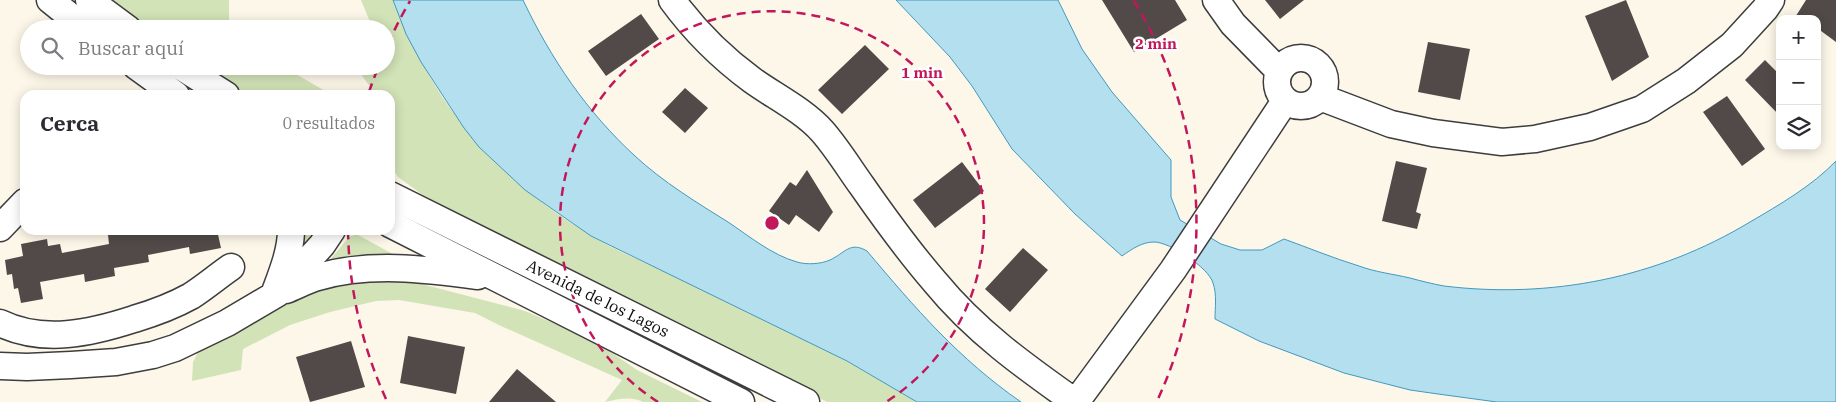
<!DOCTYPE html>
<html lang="es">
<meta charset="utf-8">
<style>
:root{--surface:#fff;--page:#f7f7f7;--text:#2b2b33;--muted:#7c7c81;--line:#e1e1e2}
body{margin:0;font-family:"IBM Plex Serif",serif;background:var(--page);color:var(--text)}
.controls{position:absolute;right:15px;top:15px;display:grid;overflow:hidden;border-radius:10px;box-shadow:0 2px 12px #0003}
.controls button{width:45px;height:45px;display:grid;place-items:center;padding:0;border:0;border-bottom:1px solid var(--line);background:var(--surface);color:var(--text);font:25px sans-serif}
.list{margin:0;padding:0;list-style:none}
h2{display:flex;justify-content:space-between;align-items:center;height:65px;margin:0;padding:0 20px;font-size:21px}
h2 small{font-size:16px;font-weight:400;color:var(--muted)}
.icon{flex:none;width:28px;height:28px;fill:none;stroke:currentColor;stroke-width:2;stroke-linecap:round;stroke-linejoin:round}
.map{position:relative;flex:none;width:1836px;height:402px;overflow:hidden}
.search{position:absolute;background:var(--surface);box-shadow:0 2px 12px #0003;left:20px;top:20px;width:375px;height:55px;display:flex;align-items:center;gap:12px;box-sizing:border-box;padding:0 18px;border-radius:28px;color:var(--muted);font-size:19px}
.panel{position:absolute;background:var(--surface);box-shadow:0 2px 12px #0003;left:20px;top:90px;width:375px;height:145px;border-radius:15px}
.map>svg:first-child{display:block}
.green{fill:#d2e3b7}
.water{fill:#b3dfef;stroke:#4299bf}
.building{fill:#514a48}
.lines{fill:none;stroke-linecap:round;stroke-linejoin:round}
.minor-casing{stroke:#3d3d3d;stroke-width:29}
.minor{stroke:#fff;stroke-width:26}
.ring{fill:none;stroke:#c2185b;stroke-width:2.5;stroke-dasharray:9 6}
.labels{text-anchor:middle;stroke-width:5;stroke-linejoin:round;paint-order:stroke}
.street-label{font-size:16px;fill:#0a0a0a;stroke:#fff}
.centre{fill:#c2185b;stroke:#fff;stroke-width:2.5}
.ring-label{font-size:15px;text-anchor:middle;font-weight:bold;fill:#c2185b;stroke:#fff;stroke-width:5;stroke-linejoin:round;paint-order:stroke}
</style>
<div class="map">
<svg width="1836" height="402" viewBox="0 0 1836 402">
<rect width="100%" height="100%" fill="#fdf7e9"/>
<path class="green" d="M104,0h125v19l5,10h-91z
M361,0h32c41,105 101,177 197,235 33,20 71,34 106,51 51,25 103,49 152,76 23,13 46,27 69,40h-90l-381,-190 -48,-35 -7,-11 3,-26 -4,-13v-32h-14l-21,-29h31v-37h-13z
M196,66h86l50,29h-90z
M293,230h24l-19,22z
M354,235h4l42,23 -80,14 29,-35z
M377,280l37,2 111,29 68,29 44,30 65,32h-59c-12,-6 -25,-3 -38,0l17,-22 -121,-54 -26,-13 -76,-13 -23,1 -46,11 -40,13 -47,24 -2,21 -49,11 1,-19 6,-12 71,-40 45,-19z"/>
<path class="water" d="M393,0h130c28,59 64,112 112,156 28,26 61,46 93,66 21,14 44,33 69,40 10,3 24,2 33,-2 15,-7 20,-19 37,-9 48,57 92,108 154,151h-104l-70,-41 -256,-125 -66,-46 -46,-43 -15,-19 -43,-66 -15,-28z
M896,0h162l24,49 30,43 59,68v37l9,23 41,24 19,6h22l22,-11c25,9 49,19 75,27 16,6 34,8 51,12 11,3 23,6 34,8 107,13 213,-8 306,-64 29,-17 62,-36 86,-61v241h-339l-59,-8 -28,-4 -66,-17 -85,-32 -44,-22c0,-11 2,-25 -2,-36 -4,-15 -43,-41 -59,-41 -12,0 -22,7 -32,14l-47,-42 -63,-65 -40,-63 -22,-29z"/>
<path class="building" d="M1102,0h73l12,20 -53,32z
M1265,0h39l-24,19z
M1626,0l23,57 -37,24 -27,-65z
M1806,0h30v42l-19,-14v-9h-23z
M641,14l18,25 -53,37 -18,-25z
M1428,42l42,7 -10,51 -42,-8z
M865,45l24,24 -47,45 -24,-24z
M1765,60l15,15v41l-35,-36z
M685,88l23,20 -23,25 -23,-21z
M1727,96l38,53 -23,17 -39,-54z
M1396,161l31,7 -11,44 5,2 -4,15 -35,-8z
M962,162l22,29 -49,37 -22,-28z
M807,170l26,42 -14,20 -23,-17 -7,10 -20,-14 21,-29 6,4z
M133,230h84l4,18 -31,6 -1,-7 -41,8 1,7 -35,6 1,8 -30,6 -1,-8 -44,8 3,17 -22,4 -3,-15 -4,1 -2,-15 -5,1 -2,-15 18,-4 -2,-12 26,-5 1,7 12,-2 2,9 47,-9 -1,-9z
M1023,248l25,22 -38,42 -25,-23z
M408,336l57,11 -9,47 -56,-11z
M351,341l14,46 -55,15 -14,-45z
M517,369l39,33h-67z"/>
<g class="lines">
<defs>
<path id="minor" d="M50,0l36,29
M89,0l39,29
M672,0c22,30 50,58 80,80 22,16 51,30 70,51 15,17 27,37 40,55 23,33 47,66 73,96 40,49 89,84 140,120
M1216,0l17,24 46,47
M1277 82a24 24 0 1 1 48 0a24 24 0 1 1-48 0Z
M136,66l40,29
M180,66l46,29
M1320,97l71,27 42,9 69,9 33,-3 55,-12 52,-18 44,-28 46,-36 33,-36 6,-9
M390,195l416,207
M390,224l351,178
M0,228l25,-26
M286,290c10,-4 21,-10 32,-13 52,-15 107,-8 160,-1
M275,292c7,-19 16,-41 16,-62
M0,323c43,21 91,10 134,-4 20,-6 39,-13 57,-23 14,-9 27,-20 40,-29
M0,366l27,1 44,-2 45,-3 37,-7 22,-7 52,-25 51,-30 44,-48 10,-15
M1076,402l97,-132 112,-169"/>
</defs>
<use href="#minor" class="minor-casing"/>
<use href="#minor" class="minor"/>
</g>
<g class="ring">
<path d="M658 402A212 212 0 1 1 886 402"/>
<path d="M386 399A424 424 0 0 1 348 230M369 92A424 424 0 0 1 378 68M388 44A424 424 0 0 1 410 1M1134 1A424 424 0 0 1 1158 399"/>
</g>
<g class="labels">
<g class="street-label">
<text transform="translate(598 298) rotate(26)" y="6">Avenida de los Lagos</text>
</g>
</g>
<circle cx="772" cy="223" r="8" class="centre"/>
<g class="ring-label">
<text x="1156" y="49">2 min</text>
<text x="922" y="78">1 min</text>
</g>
</svg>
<div class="controls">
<button>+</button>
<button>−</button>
<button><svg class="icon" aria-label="layers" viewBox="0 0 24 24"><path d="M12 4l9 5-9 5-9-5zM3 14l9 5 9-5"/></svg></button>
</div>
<div class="search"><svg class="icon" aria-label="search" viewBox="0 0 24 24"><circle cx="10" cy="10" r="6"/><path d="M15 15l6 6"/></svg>Buscar aquí</div>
<section class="panel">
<h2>Cerca<small>0 resultados</small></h2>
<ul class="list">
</ul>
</section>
</div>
